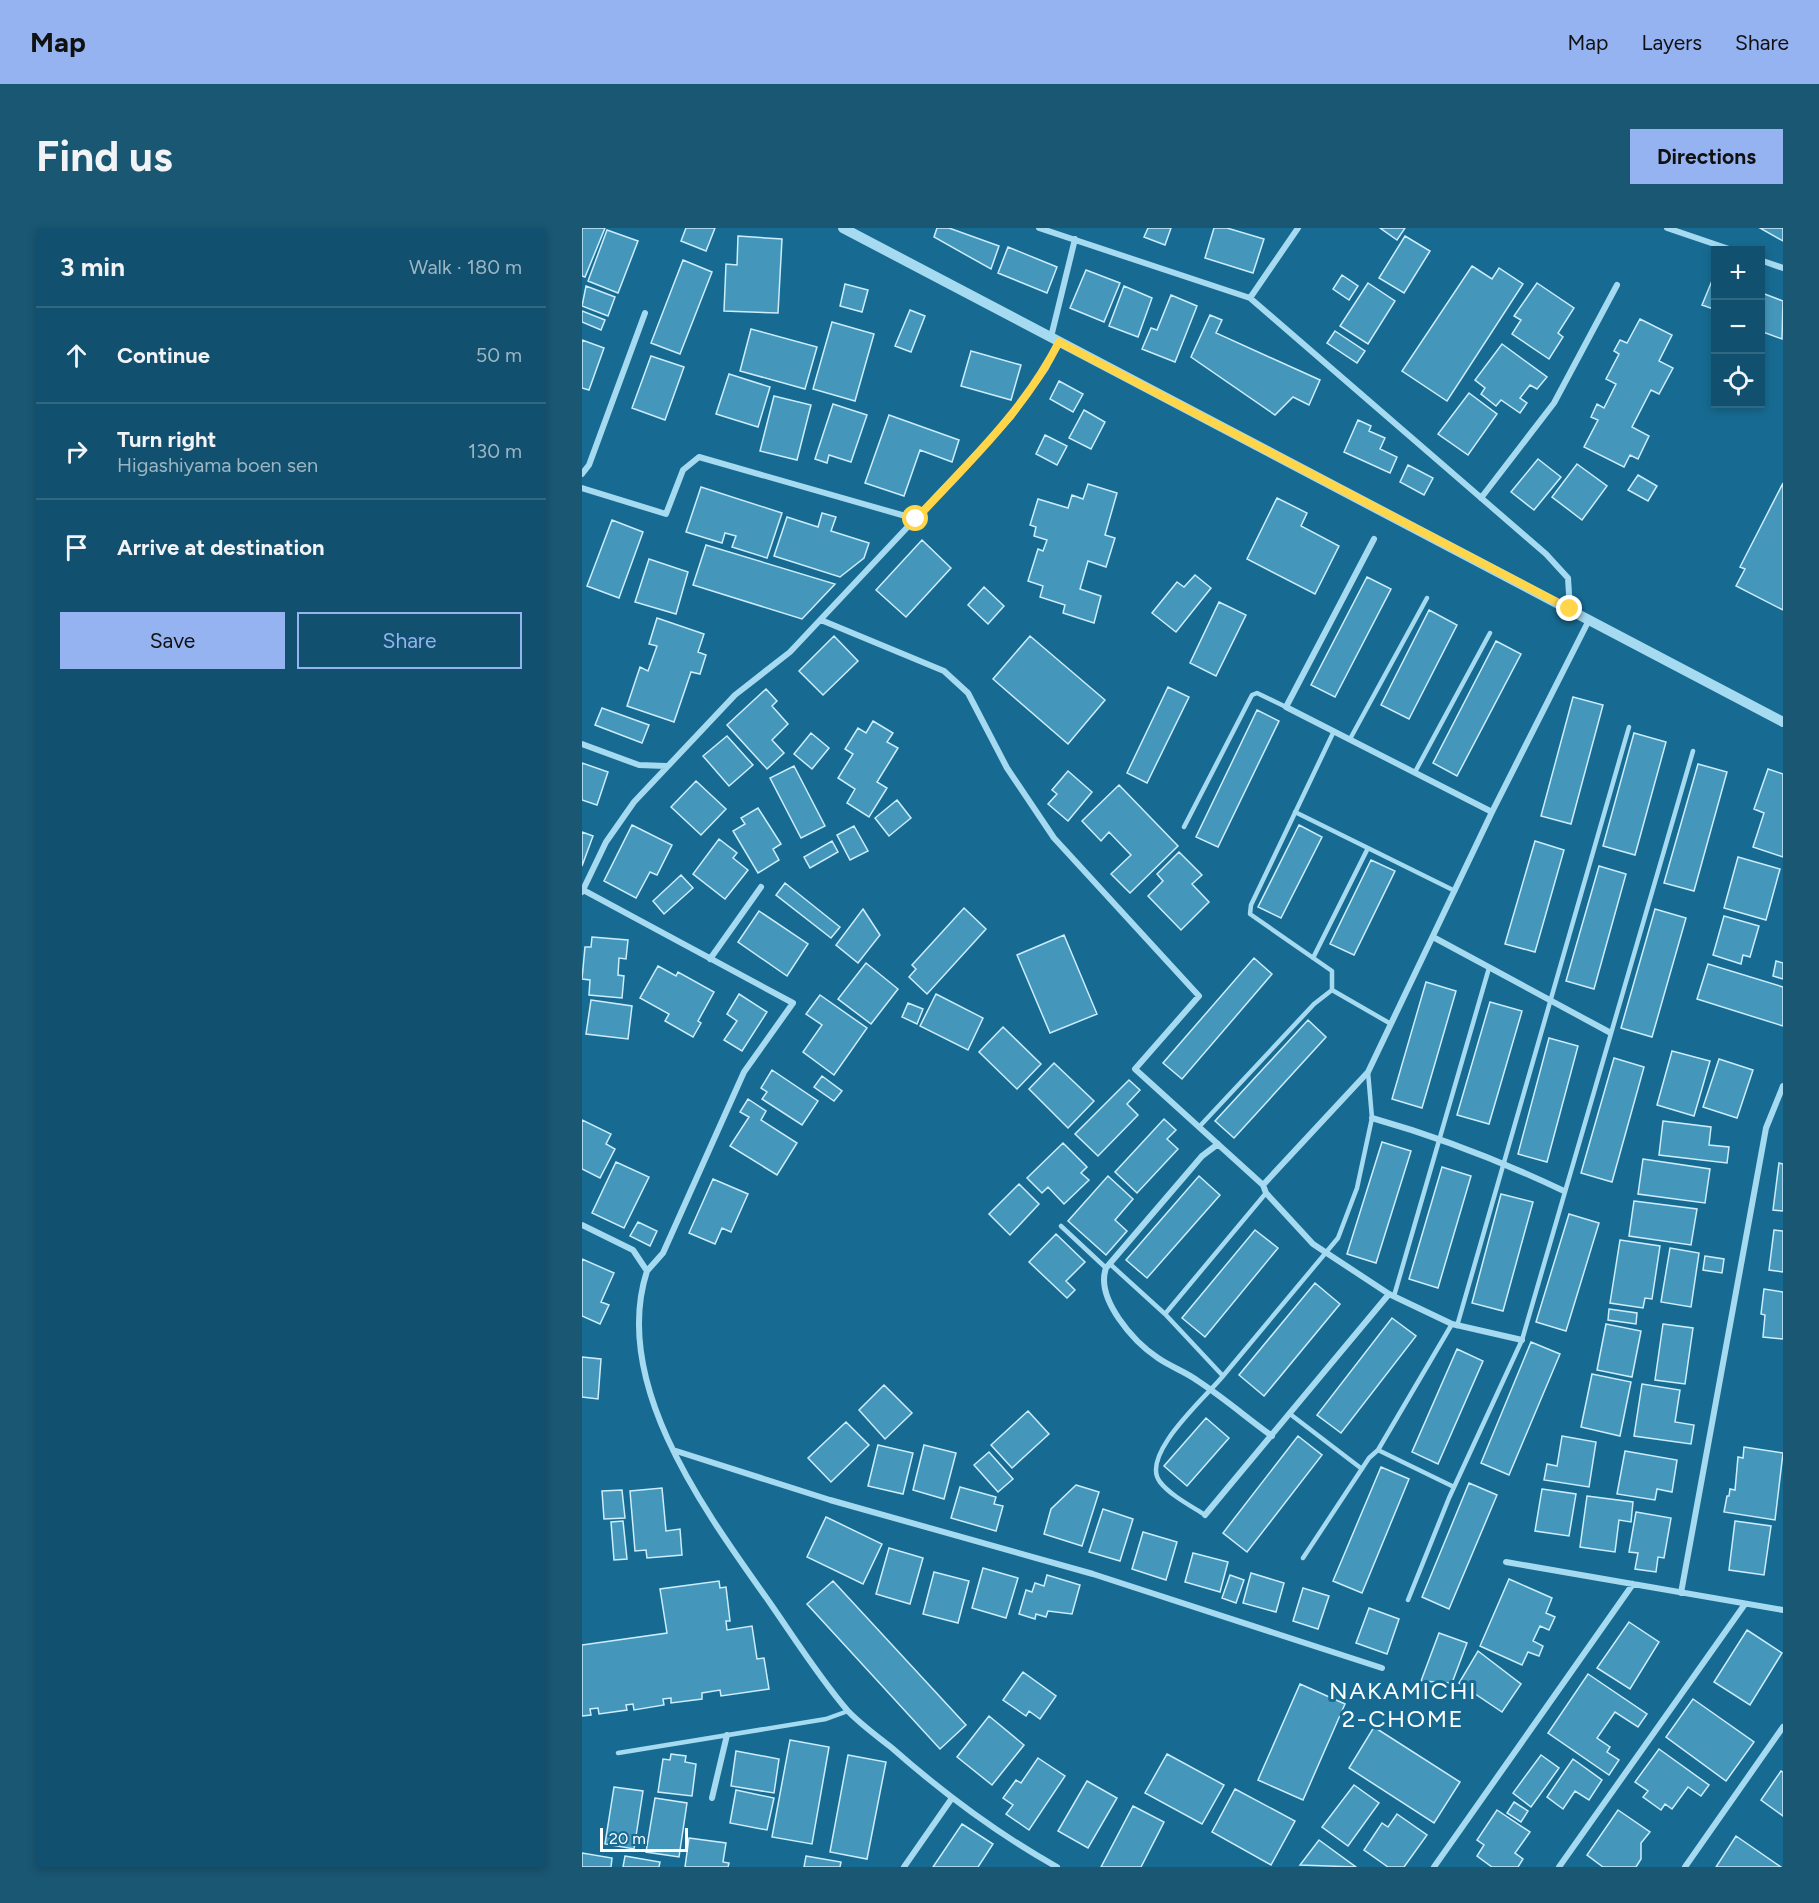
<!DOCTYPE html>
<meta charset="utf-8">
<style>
:root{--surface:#11506e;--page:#1a5773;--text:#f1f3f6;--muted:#9cb5c2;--line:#306781;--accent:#95b2f1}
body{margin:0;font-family:Figtree,sans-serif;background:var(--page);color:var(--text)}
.controls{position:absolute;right:18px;top:18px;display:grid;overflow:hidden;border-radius:0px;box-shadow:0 3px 9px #0003}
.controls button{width:54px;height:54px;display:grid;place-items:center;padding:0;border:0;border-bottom:2px solid var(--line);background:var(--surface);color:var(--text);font:30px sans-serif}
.scale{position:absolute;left:18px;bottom:15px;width:88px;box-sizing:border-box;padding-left:6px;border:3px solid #fff;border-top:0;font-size:16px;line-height:21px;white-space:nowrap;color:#fff;-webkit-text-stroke:4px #176b92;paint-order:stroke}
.stop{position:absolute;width:18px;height:18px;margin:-14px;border:4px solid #ffd54a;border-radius:50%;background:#fff}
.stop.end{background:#ffd54a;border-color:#fff;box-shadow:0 2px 6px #0008}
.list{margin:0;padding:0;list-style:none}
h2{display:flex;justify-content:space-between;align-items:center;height:78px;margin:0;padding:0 24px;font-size:26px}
h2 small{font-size:20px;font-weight:400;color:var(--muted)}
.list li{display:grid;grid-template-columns:39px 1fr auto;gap:18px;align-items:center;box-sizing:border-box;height:96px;padding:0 24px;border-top:2px solid var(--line)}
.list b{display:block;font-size:22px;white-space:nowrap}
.list p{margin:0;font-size:20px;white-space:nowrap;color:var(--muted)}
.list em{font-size:20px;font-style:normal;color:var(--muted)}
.actions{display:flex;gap:12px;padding:18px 24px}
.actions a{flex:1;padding:14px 0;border:2px solid var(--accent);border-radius:0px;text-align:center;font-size:21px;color:var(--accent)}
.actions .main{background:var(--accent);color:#111}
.icon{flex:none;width:33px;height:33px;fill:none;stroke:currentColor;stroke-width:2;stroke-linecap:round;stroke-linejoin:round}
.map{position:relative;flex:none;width:1201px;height:1639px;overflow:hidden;border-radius:0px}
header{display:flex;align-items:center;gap:36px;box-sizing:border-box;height:84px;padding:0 30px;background:var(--accent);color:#111}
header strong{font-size:28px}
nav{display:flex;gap:33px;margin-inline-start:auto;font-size:21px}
.intro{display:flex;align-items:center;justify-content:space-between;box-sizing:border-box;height:144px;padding:0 36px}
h1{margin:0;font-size:42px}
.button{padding:15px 27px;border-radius:0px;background:var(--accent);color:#111;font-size:21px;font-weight:700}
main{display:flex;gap:36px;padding:0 36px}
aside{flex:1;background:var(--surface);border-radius:0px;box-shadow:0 3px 9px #0003}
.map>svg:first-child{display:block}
.building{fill:#4497bb;stroke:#ccedfb;stroke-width:1.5}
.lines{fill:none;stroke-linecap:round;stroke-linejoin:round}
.service{stroke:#a6daf0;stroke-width:4.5}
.minor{stroke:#a6daf0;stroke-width:6}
.tertiary{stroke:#a6daf0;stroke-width:10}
.route{stroke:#ffd54a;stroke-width:8}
.labels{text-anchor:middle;stroke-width:6;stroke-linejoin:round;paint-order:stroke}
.neighbourhood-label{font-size:24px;letter-spacing:1.5px;fill:#fff;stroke:#176b92}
</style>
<header>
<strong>Map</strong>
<nav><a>Map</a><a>Layers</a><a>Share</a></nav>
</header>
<div class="intro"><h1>Find us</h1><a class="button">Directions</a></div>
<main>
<aside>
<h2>3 min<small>Walk · 180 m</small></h2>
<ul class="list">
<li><svg class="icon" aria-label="ahead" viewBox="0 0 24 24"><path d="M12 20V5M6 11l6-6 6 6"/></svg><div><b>Continue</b></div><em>50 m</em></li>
<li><svg class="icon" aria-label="right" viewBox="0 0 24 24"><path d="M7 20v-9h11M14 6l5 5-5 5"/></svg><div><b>Turn right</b><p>Higashiyama boen sen</p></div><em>130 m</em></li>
<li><svg class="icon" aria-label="arrive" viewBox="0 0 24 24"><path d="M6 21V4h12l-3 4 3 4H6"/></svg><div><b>Arrive at destination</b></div></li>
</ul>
<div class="actions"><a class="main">Save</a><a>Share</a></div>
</aside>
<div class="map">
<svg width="1201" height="1639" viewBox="0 0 1201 1639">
<rect width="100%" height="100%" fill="#176b92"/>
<path class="building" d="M0,0h23l-20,49 -3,-1z
M104,0h29l-9,23 -25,-10z
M355,0h12l50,18 -8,23 -57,-32z
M566,0h23l-6,17 -21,-8z
M632,0h13l37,11 -11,34 -48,-15z
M798,0h25l-8,12z
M1178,0h23v13z
M25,2l31,11 -20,52 -30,-12z
M156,8l44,3 -4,74 -54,-2 2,-47 11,1z
M823,8l25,15 -26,42 -25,-15z
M426,19l49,20 -10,26 -49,-20z
M101,32l29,12 -32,82 -29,-11z
M890,38l20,13 7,-11 24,16 -76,117 -45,-30z
M504,42l34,13 -16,39 -34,-14z
M1134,43v39l-14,-5z
M760,47l16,11 -9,14 -16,-11z
M786,55l27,18 -27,43 -28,-18z
M955,55l37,25 -16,25 5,4 -14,22 -37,-25 9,-14 -7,-4z
M263,56l23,6 -6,22 -22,-6z
M4,58l29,11 -7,19 -26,-10z
M542,58l28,12 -14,39 -29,-11z
M1180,65l21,8 -1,38 -22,-8z
M589,67l26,11 -22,56 -33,-13 9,-21 6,2z
M328,82l15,6 -14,36 -16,-6z
M0,83l23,9 -4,10 -19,-8z
M628,87l12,5 -6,13 104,47 -11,25 -16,-8 -18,18 -84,-58z
M1058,91l32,16 -13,26 14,7 -14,26 -8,-4 -19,37 17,9 -11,23 -8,-4 -6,12 -40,-20 14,-27 -7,-3 6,-13 7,4 12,-24 -10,-5 13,-25 -5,-3 6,-11 7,3z
M250,94l42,12 -19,67 -42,-12z
M169,101l66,18 -12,42 -65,-18z
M753,103l30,20 -8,12 -30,-20z
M0,112l22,8 -15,42 -7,-2z
M920,116l45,33 -10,12 -7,-4 -10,13 7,5 -7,10 -19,-13 -5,6 -15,-12 4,-6 -10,-8z
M389,123l50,14 -10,35 -50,-14z
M69,128l33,11 -19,53 -33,-12z
M147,146l41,13 -12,40 -42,-13z
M477,153l24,13 -10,18 -23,-13z
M887,165l28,21 -29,41 -30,-21z
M192,168l37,9 -14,55 -37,-9z
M251,176l34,11 -16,47 -22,-7 -2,8 -12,-4z
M502,182l21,12 -14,27 -22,-11z
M307,187l70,25 -7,22 -32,-12 -16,46 -39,-13z
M776,192l13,6 -2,5 16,7 -5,11 17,8 -7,16 -46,-21z
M463,207l22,11 -10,19 -21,-11z
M956,231l23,18 -27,33 -23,-18z
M995,236l30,22 -25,34 -30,-23z
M826,237l25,13 -9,17 -24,-13z
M1056,247l19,11 -9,15 -20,-11z
M1201,255v127l-47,-24 9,-17 -5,-2z
M506,256l29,9 -12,42 10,3 -9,29 -18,-6 -8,28 21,7 -7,27 -31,-10 2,-8 -25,-8 3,-11 -15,-5 10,-32 5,2 4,-11 -13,-4 2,-9 -6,-2 8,-26 30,9 4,-13 11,4z
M119,259l81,26 -15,45 -35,-11 4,-11 -11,-3 -3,10 -36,-11z
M695,270l30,15 -6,13 38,20 -24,48 -68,-35z
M240,285l14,4 -5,14 38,12 -5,15 -24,19 -66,-21 13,-39 31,10z
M30,292l31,12 -24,66 -32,-12z
M340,312l29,28 -45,49 -30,-27z
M124,317l129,39 -33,35 -109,-34z
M67,331l39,13 -12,42 -41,-12z
M613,347l16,13 -35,44 -24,-19 25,-31 7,5z
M785,349l24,12 -56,108 -24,-12z
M402,359l20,19 -16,18 -20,-19z
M637,374l27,13 -30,61 -26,-13z
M847,382l28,15 -48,94 -28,-14z
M75,390l47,16 -6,18 8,3 -6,19 -9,-2 -17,50 -47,-16 13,-39 8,4 9,-25 -8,-2z
M252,408l24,25 -35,34 -24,-24z
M448,408l75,64 -37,44 -75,-65z
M914,413l25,13 -64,122 -24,-13z
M586,459l21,10 -42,86 -20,-10z
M184,461l11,12 -5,5 16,18 -16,16 12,13 -17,16 -40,-44z
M991,469l30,8 -32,119 -30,-8z
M20,480l47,17 -7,18 -47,-18z
M675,482l22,11 -61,126 -22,-10z
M291,493l20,12 -6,9 11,6 -21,34 10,6 -18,29 -22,-14 8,-14 -17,-11 15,-24 -8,-5 13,-21 8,5z
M229,505l18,15 -17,21 -18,-15z
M1052,505l32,9 -31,113 -32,-9z
M145,508l26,29 -24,21 -26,-30z
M0,535l26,9 -11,33 -15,-5z
M1116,536l29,8 -33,119 -30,-8z
M212,538l31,60 -24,12 -31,-60z
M1186,541l15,5v83l-30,-10 11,-34 -10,-4z
M486,543l24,21 -24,29 -20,-17 9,-10 -5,-4z
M114,553l30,28 -25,26 -30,-28z
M537,557l59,61 -48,47 -19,-19 20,-19 -22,-23 -8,9 -19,-20z
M315,572l14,18 -22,18 -14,-18z
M176,580l23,36 -8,5 6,11 -21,13 -25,-42 12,-7 -4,-6z
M50,597l40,20 -15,30 -7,-3 -14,26 -32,-17z
M717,597l23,12 -41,81 -23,-11z
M272,598l14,25 -18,9 -13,-25z
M0,604l11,4 -11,30z
M137,611l18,14 -4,5 15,12 -23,29 -32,-25z
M250,613l6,11 -28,16 -6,-11z
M953,613l29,9 -29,102 -30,-8z
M597,624l23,23 -10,9 17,18 -28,28 -33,-34 15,-15 -6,-7z
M1156,629l42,12 -14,51 -42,-12z
M789,632l24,11 -41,84 -24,-11z
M1017,638l27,8 -32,115 -28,-8z
M99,647l12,13 -29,26 -11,-13z
M203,655l55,44 -9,11 -55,-43z
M382,680l22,21 -59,65 -18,-17 7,-8 -4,-4z
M281,681l17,26 -22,28 -22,-18z
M1073,681l31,9 -34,119 -31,-9z
M177,683l49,33 -21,32 -49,-34z
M1142,688l35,10 -9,31 -7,-2 -2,9 -28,-9z
M482,707l33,79 -47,19 -33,-78z
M10,709l36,3 -2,19 -7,-1 -1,17 6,1 -2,22 -33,-3 1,-15 -8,-1 3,-32h6z
M672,730l18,16 -90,105 -19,-16z
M1194,733l7,2v16l-10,-3z
M284,735l32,26 -27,35 -33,-25z
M1126,736l75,23v39l-86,-27z
M76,738l18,10 2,-4 36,20 -16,29 3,2 -8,14 -28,-16 4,-7 -29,-16z
M844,754l30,9 -34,117 -30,-9z
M157,766l28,18 -25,39 -18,-11 13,-19 -10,-7z
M354,766l47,24 -15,32 -48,-24z
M238,767l47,33 -33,47 -31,-23 19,-27 -16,-11z
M9,772l41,6 -4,33 -42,-5z
M908,774l32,9 -33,113 -32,-9z
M326,775l15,6 -6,15 -15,-7z
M726,792l18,17 -92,101 -19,-17z
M421,799l38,37 -24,25 -38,-37z
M967,810l29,8 -31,116 -29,-8z
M1090,823l38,10 -16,55 -37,-11z
M1032,830l30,9 -32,115 -31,-9z
M1137,831l34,11 -16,48 -34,-11z
M472,835l40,38 -26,27 -39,-39z
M190,842l46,31 -16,24 -40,-26 5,-7 -6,-4z
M240,848l20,15 -8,10 -20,-14z
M547,852l11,10 -13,14 11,11 -40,41 -23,-22z
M166,871l18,12 -5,9 36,23 -20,32 -47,-29 19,-29 -9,-5z
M582,891l12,11 -9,9 11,10 -41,44 -22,-21z
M0,892l29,14 -5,10 9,5 -15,29 -18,-9z
M1081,893l48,6 -2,18 20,2 -2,16 -68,-8z
M800,914l29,9 -35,112 -29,-9z
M481,915l24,24 -6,6 8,7 -25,24 -16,-17 -6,6 -15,-15z
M1061,931l67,10 -5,34 -67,-9z
M34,934l33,15 -25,51 -32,-15z
M1197,935l4,1v47l-10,-1z
M860,939l29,9 -33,112 -29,-9z
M526,948l25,23 -18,21 12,11 -21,24 -38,-34z
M617,948l21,19 -73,83 -21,-18z
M131,951l35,15 -17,38 -9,-4 -7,16 -26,-11z
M437,956l20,20 -29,31 -21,-21z
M919,966l32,8 -30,109 -31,-8z
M1052,973l63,8 -6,36 -62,-9z
M987,986l30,9 -33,108 -30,-9z
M56,994l19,9 -7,15 -20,-10z
M673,1002l23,18 -73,89 -23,-19z
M1192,1002l9,1v41l-14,-2z
M474,1006l29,28 -19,19 9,9 -8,8 -38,-36z
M1038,1012l40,6 -8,53 -7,-1 -2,10 -33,-5z
M1088,1020l29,5 -8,54 -30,-5z
M1123,1028l19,3 -2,14 -19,-3z
M0,1031l32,14 -13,29 8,3 -9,19 -18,-8z
M733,1055l25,21 -76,92 -25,-21z
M1182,1061l19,3v47l-20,-2 2,-22 -4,-1z
M1027,1081l28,4 -1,11 -28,-4z
M810,1090l24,18 -75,97 -24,-18z
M1024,1096l35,7 -9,46 -35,-7z
M1081,1096l30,4 -8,56 -30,-4z
M949,1114l29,12 -51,121 -28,-12z
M875,1121l26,12 -45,103 -26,-12z
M0,1129l19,2 -3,40 -16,-2z
M1010,1146l39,8 -11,54 -39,-9z
M1060,1156l38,6 -5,32 19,3 -3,19 -57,-8z
M302,1157l28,28 -27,26 -26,-29z
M446,1183l21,23 -37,34 -21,-23z
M624,1190l23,20 -42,48 -23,-20z
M264,1194l23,23 -38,37 -23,-24z
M716,1208l24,19 -75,97 -24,-19z
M980,1208l34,6 -7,45 -45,-7 3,-16 10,2z
M296,1217l35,8 -10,41 -35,-8z
M342,1217l32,8 -12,46 -31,-9z
M1162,1219l39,6 -8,67 -51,-8 3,-16h2l1,-7 5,1 3,-33 5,1z
M1043,1223l52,9 -5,32 -15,-3 -2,11 -38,-6z
M407,1224l24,27 -15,13 -24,-27z
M799,1239l28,12 -47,114 -29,-12z
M887,1255l28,12 -48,114 -27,-12z
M494,1257l23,7 -17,54 -38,-12 7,-25z
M378,1259l36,10 -2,7 9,2 -7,25 -45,-13z
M80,1260l4,43 14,-2 2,26 -35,3 -1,-8 -11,1 -5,-60z
M960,1261l34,5 -7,42 -34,-5z
M40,1262l3,28 -21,1 -2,-28z
M1005,1268l46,6 -2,20 -12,-2 -4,32 -35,-5z
M521,1281l30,10 -13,42 -31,-9z
M1054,1284l35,6 -7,40 -6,-1 -2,15 -21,-3 3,-16 -9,-1z
M244,1289l56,27 -19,40 -56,-27z
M41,1293l4,38 -13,1 -3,-38z
M1153,1293l36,5 -7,49 -35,-5z
M561,1304l34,10 -11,38 -34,-11z
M307,1320l34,10 -13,46 -34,-10z
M611,1325l35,9 -8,30 -35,-10z
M401,1340l35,10 -12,40 -34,-10z
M352,1344l35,9 -11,42 -35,-9z
M669,1345l33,10 -8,29 -33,-9z
M465,1347l33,10 -8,29 -24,-3 -2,6 -10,-3 -1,5 -16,-5 7,-24 6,2 3,-9 9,3z
M648,1347l14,5 -8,23 -14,-5z
M927,1351l43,19 -6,15 9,4 -6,13 -9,-4 -7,15 10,5 -4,10 -11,-4 -6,13 -42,-19z
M137,1353l1,7 6,-1 4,34h-4l1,9 25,-4 5,33 7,-1 5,31 -48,7 -1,-6 -18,3v6l-31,4v-5l-8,1 1,6 -30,5 -1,-6 -7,1 1,5 -28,4 -1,-6 -8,1 1,6 -9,1v-71l85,-12 -7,-44z
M251,1353l133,144 -26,24 -133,-145z
M721,1360l26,8 -11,33 -25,-8z
M787,1380l30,11 -12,35 -31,-11z
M1047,1394l30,20 -29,47 -33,-21z
M1165,1402l35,23 -32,52 -36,-23z
M857,1405l28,10 -15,40 -31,-2z
M896,1423l43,33 -19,28 -43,-29z
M441,1444l33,24 -16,23 -11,-8 -3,5 -23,-16z
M1006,1446l59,40 -9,13 -23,-15 -18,26 13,9 -3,5 12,8 -10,15 -61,-42z
M718,1456l45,20 -42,96 -45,-20z
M1111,1471l61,43 -28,39 -60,-44z
M407,1488l35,29 -32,40 -35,-28z
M792,1499l86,55 -26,41 -85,-55z
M208,1512l39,7 -17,97 -40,-7z
M1077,1521l50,36 -8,11 -13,-9 -16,22 -7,-5 -4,6 -18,-13 5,-6 -13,-9z
M154,1523l43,8 -5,34 -43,-7z
M89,1526l15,2 -1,6 11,2 -4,32 -34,-4 5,-33 7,1z
M585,1526l57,31 -22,39 -57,-31z
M266,1527l38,7 -19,97 -37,-7z
M959,1527l18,13 -28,39 -18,-14z
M456,1530l27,18 -36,54 -23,-16 7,-9 -10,-7 13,-18 5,3z
M991,1531l29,21 -13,20 -14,-9 -12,18 -16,-12z
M1199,1543l2,1v44l-22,-16z
M505,1553l30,17 -29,50 -30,-17z
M772,1557l25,18 -31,43 -26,-19z
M32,1559l29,4 -9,58 -29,-5z
M653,1561l60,32 -24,44 -59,-33z
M154,1562l38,8 -7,32 -37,-7z
M73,1570l32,5 -8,54 -33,-5z
M932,1574l14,9 -7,11 -14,-9z
M551,1578l31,16 -23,45h-40z
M915,1582l33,22 -15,21 8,6 -5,8h-26l-15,-11 7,-11 -7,-5z
M1036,1582l32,22 -9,11v16l-5,8h-33l-16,-12z
M815,1586l30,21 -23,32h-16l-24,-17 18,-27 6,4z
M380,1596l31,20 -15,23h-45z
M1154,1608l45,31h-65z
M107,1610l37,5 -3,19 6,1 -1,4h-43z
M737,1612l37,27 -56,-2z
M0,1625l30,5 -1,9h-29z
M43,1628l35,6 -1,5h-36z
M224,1628l35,6 -1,5h-36z"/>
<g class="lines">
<path class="service" d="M752,503l-83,174 -1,9 82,57v19l59,34
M768,511l77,-141
M833,544l75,-139
M713,584l160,79
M602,599l68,-132 5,-2 29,14
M731,730l55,-110
M617,899l115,-123 18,-14
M479,998l45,42
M528,1036l55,50 58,62c-17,21 -84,79 -63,106 10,13 31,24 45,33
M812,1068l95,-328
M583,1086l101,-121
M875,1098l172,-599
M641,1148l115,-138 19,-50 15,-70 -4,-46
M708,1186l72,55
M796,1222l76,37
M721,1330l66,-100 9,-8 74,-126
M826,1372l41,-102 73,-158 171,-589
M36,1525l208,-34 22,-8"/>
<path class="minor" d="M457,0l211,70 296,256 22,24 2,32
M1085,0l65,22
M1178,32l23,8
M668,70l48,-70
M469,109l24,-98
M0,246l7,-9 56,-152
M0,260l84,26 17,-44 16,-13 217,62
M899,270l73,-95 63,-118
M792,311l-88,168 206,105
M239,392l123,51 24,22 39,75 47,70 145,158 -64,73 128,116 3,8 47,51 76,50 63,30 70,16
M0,516l57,21 27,1
M1,662l210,113 -49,69 -81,181 -16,18
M0,664l24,-50 28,-40 101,-107 55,-43 221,-235 35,-49 13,-26
M851,709l176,95
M128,731l51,-72
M790,890c67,19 129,43 192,73
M636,916l-16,12 -96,112c-11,31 28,74 52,90 13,9 28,14 40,23 26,17 49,37 74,55
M681,957l105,-113 124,-260 97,-192
M0,997l51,25 14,21c-37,114 61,244 123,332 25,36 49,74 77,107 13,14 30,26 45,38 51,45 106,86 165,119
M91,1222l157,50 263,74 289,94
M623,1287l184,-221
M924,1334l277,48
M1099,1365l85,-465 17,-42
M130,1570l15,-63
M322,1639l48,-69
M852,1639l199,-283
M977,1639l186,-263
M1103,1639l98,-140"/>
<path class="tertiary" d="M261,0l940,494"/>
</g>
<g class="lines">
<path class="route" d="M334,291c52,-56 108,-108 143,-177l511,267"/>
</g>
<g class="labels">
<g class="neighbourhood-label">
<text x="821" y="1471">NAKAMICHI<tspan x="821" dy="28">2-CHOME</tspan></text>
</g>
</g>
</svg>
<div class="controls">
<button>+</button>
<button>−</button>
<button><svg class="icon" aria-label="locate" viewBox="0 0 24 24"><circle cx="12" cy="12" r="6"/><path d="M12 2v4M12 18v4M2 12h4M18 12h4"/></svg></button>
</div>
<div class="scale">20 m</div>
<div class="stop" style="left:334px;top:291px"></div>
<div class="stop end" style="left:988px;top:381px"></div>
</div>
</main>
